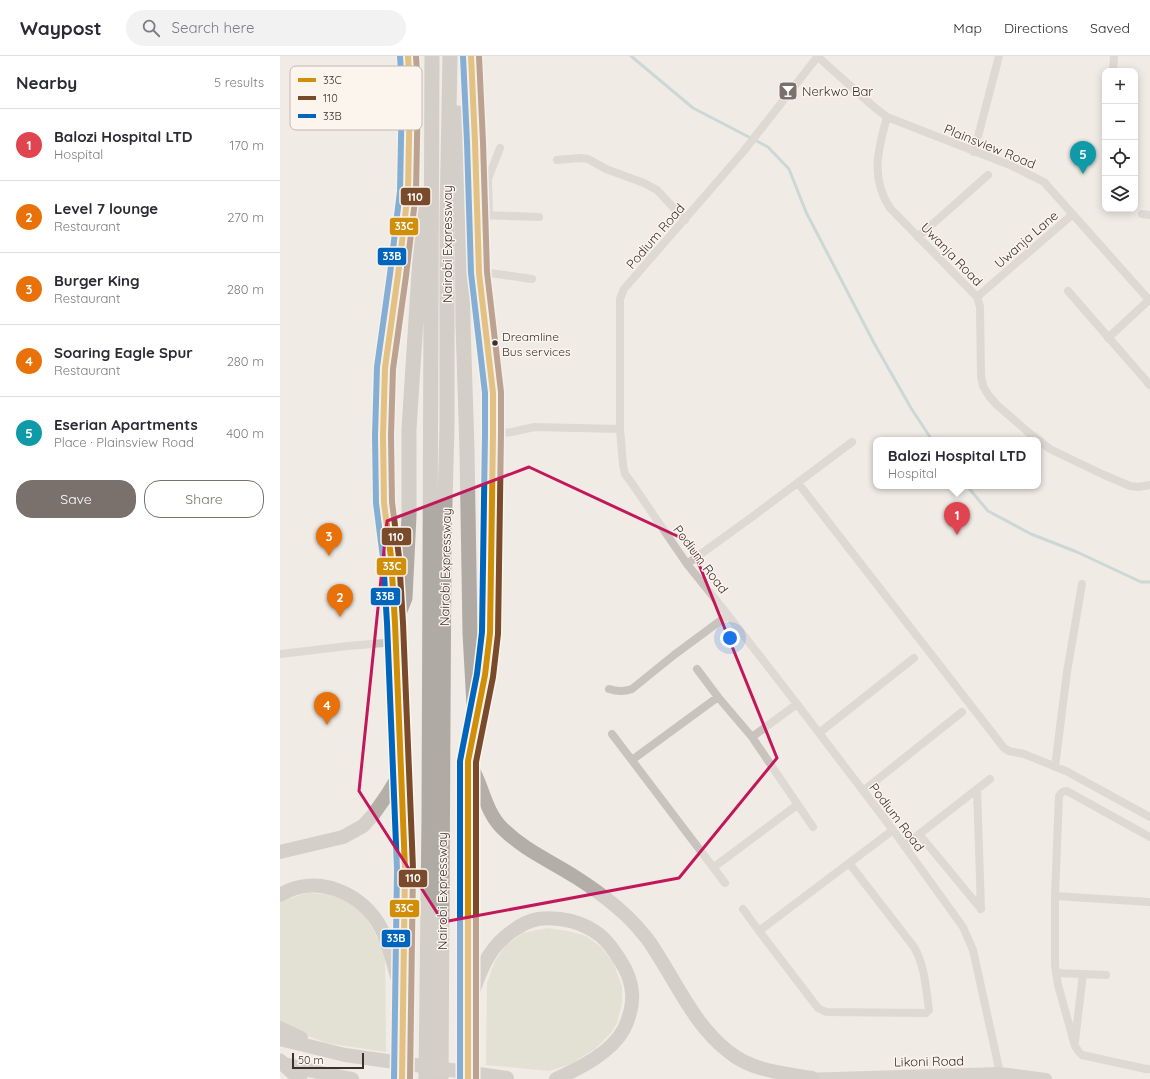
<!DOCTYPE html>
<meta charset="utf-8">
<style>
:root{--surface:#fff;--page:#f2f2f3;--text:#2b2b33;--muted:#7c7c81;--line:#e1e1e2;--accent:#7a716c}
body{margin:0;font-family:Quicksand,sans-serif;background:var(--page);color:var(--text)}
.controls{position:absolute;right:12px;top:12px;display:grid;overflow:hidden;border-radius:8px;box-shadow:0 2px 10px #0003}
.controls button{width:36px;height:36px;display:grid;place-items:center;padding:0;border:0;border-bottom:1px solid var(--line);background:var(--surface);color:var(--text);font:20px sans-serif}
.scale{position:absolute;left:12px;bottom:10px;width:72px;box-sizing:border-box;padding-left:4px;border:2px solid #3b302b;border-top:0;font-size:11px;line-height:14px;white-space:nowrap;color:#3b302b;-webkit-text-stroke:3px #fbf5ee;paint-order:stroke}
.you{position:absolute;left:450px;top:582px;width:14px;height:14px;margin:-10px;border:3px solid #fff;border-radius:50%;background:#1a73e8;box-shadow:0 0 0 6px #1a73e833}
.badge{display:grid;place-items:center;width:26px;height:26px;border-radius:50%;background:var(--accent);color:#fff;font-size:13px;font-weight:700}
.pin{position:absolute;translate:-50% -33px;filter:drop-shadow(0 1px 2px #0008)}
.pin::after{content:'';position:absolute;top:21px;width:14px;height:12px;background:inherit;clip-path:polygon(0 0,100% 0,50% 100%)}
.popup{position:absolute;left:593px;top:381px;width:168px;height:52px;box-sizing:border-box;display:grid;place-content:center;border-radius:8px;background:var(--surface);filter:drop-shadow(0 1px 3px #0005);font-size:13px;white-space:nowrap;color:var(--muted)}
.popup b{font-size:15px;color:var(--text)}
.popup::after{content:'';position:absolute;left:50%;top:100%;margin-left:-8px;border:8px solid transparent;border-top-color:var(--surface)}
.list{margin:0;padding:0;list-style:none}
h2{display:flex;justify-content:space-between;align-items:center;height:52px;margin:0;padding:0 16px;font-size:17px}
h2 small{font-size:13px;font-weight:400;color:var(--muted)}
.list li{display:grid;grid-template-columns:26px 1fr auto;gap:12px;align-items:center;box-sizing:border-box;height:72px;padding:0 16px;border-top:1px solid var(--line)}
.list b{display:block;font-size:15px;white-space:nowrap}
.list p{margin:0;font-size:13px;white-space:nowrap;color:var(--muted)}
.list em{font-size:13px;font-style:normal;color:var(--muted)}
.actions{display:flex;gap:8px;padding:12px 16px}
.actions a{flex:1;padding:9px 0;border:1px solid var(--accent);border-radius:16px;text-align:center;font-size:14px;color:var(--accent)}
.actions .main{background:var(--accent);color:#fff}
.icon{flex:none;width:22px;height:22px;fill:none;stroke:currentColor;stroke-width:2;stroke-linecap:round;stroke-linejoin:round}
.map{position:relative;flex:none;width:870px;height:1023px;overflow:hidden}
header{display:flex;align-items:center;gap:24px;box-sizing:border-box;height:56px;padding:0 20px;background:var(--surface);border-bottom:1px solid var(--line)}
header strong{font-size:19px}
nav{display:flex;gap:22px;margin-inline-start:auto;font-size:14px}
.search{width:280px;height:36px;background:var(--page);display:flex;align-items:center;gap:10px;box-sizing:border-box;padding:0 14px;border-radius:22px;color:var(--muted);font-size:15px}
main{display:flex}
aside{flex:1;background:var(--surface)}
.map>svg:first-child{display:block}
.grass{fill:#d1d6bf}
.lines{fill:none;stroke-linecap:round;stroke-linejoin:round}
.stream{stroke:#a1c2c1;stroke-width:3}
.minor{stroke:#c9c3be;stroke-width:8}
.secondary{stroke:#bab3ae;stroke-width:12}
.trunk{stroke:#b4aea8;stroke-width:14}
.motorway{stroke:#afaaa4;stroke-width:15}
.trunk-bridge{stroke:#b4aea8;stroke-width:14}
.motorway-bridge{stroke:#afaaa4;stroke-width:15}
.bus-1-casing{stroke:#fbf5ee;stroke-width:9}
.bus-2-casing{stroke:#fbf5ee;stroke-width:9}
.bus-3-casing{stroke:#fbf5ee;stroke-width:9}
.bus-1{stroke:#d18e09;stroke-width:6}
.bus-2{stroke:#7a4b2a;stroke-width:6}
.bus-3{stroke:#0065bd;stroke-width:6}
.marked{fill:none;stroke:#c2185b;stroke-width:3;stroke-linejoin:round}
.bus-dot{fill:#3b302b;stroke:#fbf5ee;stroke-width:1.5}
.labels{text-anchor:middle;stroke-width:3;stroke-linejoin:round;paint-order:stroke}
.bus-label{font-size:12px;fill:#3b302b;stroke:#fbf5ee;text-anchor:start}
.poi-label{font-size:13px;fill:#3b302b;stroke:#fbf5ee;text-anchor:start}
.street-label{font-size:13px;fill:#3b302b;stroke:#fbf5ee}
.key{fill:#fbf5ee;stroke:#c1bab4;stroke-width:1}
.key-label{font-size:11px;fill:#3b302b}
.line-badge{stroke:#fbf5ee;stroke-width:1.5}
.badge-label{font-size:11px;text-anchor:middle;font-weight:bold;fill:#fff}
</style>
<header>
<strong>Waypost</strong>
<div class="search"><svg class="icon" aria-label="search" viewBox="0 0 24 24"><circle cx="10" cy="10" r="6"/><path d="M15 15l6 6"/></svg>Search here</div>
<nav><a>Map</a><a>Directions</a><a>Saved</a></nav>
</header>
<main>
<aside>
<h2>Nearby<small>5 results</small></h2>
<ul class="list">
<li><span class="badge" style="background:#e0444e">1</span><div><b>Balozi Hospital LTD</b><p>Hospital</p></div><em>170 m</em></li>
<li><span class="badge" style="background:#e8710a">2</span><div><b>Level 7 lounge</b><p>Restaurant</p></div><em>270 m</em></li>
<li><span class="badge" style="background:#e8710a">3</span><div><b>Burger King</b><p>Restaurant</p></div><em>280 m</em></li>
<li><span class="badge" style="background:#e8710a">4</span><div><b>Soaring Eagle Spur</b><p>Restaurant</p></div><em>280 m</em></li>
<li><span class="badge" style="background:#0f9aa8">5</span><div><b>Eserian Apartments</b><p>Place · Plainsview Road</p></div><em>400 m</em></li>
</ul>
<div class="actions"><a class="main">Save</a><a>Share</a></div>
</aside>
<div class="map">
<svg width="870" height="1023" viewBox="0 0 870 1023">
<rect width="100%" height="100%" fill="#f0ebe5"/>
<path class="grass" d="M27,837l21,1 14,4 21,14 12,21 10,21 1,98 -60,-9 -28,-11 -18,-11v-118l4,-3z
M267,872l21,3 18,5 15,11 12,15 9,24v17l-5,20 -7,11 -14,14 -25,16 -22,7 -63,-6 1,-82 8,-22 11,-16 17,-12z"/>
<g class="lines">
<path class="stream" d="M351,0l62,52 75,39 21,22 17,43 68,131 37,65 21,32
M687,430l21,25 43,23 46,18 64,30h9"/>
<path class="minor" d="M537,0l57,51 13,10 123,48 34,17 106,119
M538,0l-75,96 -119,137 -4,10v130l3,36 2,9 6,8 56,82 41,51 69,89 96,126 70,97 10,23 27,123
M833,15l1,-15
M607,61c-9,32 -17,61 3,91l87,89 3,10 1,69 2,10 6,10 8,9 31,27 22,17 54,26 26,11 9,1 11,-2
M694,96l25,-96
M277,104l23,-2 8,1 18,10 38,14 13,7 28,30
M862,158l8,1
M204,159l55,2
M209,160l-1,-37 12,-31
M638,181l70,-62
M199,217l4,-1 49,7
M788,235l82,94
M697,241l96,-83
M828,282l41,-38
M213,378l19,-2 22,-5 86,2
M518,427l206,265 5,3 15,3 42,17 84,46
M407,508l65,-47 100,-75
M0,598l68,-8 48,-4
M417,613l21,28 34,40
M329,633c9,3 15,3 23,0l42,-34 54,-40
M517,648l-45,33 61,90
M539,677l95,-75
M332,678l113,149
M352,704l86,-63
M775,711l12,-95 15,-88
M697,733l4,120
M583,735l99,-79
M639,778l62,75
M870,781l-83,-46c-4,0 -6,1 -8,5l-4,100v70l3,19 17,61 4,6 3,3 64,14h4
M624,790l86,-67
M434,811l83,-62
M775,840l95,6
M463,853l16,22 59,77 8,4 100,1 3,-3c-3,-21 -4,-44 -15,-63l-65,-84
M479,875l134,-101
M776,917l50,2
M795,985l8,-67"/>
<path class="secondary" d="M522,1023l198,-6 46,6"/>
<path class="trunk" d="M189,707c14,21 15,47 33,65 23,23 49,33 75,50 25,16 49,34 67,57 5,5 8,11 12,17 22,34 40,75 73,100 23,19 54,21 83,26
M0,796l63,-15 20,-11 10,-11 14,-20 15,-25
M0,839c36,-22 82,-3 101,33 9,17 12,37 18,55
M191,942c5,-15 10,-31 19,-44 9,-15 31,-32 48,-35 22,-3 46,3 63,17 8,7 14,16 19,24 15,23 16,44 4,69 -13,24 -44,39 -68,50
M0,972l21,10
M0,983l65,16
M0,1007l50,12 22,4
M122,1023l3,-210 -10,-246 -4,-66 -7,-54 -1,-67 2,-68 13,-93 4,-38 6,-45 2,-103 -2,-33
M188,1023v-318l17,-86 5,-42 3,-199v-41l-14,-120 -4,-131 -4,-86"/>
<path class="motorway" d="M178,57l4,92 1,119 4,126 3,183 5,91
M115,567l10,-25 4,-82v-87l13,-203 2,-16
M146,1023l3,-261 3,-762
M161,1023l3,-539 3,-114v-208l3,-162"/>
<path class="trunk-bridge" d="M65,999l162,23"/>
<path class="motorway-bridge" d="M0,1005l20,18"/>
<defs>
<path id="bus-1" d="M122,1023l3,-210 -10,-246 -4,-66 -7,-54 -1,-67 2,-68 13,-93 10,-83 2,-103 -2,-33
M188,1023v-318l17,-86 5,-42 3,-199v-41l-14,-120 -4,-131 -4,-86"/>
<path id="bus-2" d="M130,1023l3,-210 -10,-246 -4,-66 -7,-55 -1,-66 2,-67 13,-93 10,-84 2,-103 -2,-33
M196,1023v-317l17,-85 5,-43 3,-200v-42l-14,-120 -4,-130 -4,-86"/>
<path id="bus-3" d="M114,1023l3,-210 -10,-246 -4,-65 -7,-55 -1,-67 2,-69 13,-93 10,-83 2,-102 -2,-33
M180,1023v-318l17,-87 5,-42 3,-198v-41l-14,-120 -4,-131 -4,-86"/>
</defs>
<use href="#bus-1" class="bus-1-casing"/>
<use href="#bus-2" class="bus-2-casing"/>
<use href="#bus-3" class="bus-3-casing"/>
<use href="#bus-1" class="bus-1"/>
<use href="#bus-2" class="bus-2"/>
<use href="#bus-3" class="bus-3"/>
</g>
<path d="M0 0H870V1023H0ZM249,411l161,75 87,216 -98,120 -236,44 -84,-131 28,-270z" fill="#f0ebe5" fill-opacity=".55" fill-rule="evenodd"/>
<path class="marked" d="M249,411l161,75 87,216 -98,120 -236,44 -84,-131 28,-270z"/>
<defs>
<symbol id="bar-square" viewBox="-11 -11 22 22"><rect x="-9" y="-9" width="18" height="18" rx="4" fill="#7a716c" stroke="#fbf5ee"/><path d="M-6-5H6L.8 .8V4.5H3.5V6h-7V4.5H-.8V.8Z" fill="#fff"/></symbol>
</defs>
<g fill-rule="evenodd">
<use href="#bar-square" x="497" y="24" width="22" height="22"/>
</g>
<circle class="bus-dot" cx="215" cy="287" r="3.5"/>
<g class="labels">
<g class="bus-label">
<text x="222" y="285">Dreamline<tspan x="222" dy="15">Bus services</tspan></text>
</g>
<g class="poi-label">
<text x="522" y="40">Nerkwo Bar</text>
</g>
<g class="street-label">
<text transform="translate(710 90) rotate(22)" y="5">Plainsview Road</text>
<text transform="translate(375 180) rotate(-49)" y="5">Podium Road</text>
<text transform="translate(746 183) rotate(-41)" y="5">Uwanja Lane</text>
<text transform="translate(167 188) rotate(-90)" y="5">Nairobi Expressway</text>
<text transform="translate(672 198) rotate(46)" y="5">Uwanja Road</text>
<text transform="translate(421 503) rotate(53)" y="5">Podium Road</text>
<text transform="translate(165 511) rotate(-89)" y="5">Nairobi Expressway</text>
<text transform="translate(617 761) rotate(53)" y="5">Podium Road</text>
<text transform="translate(162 835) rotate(-90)" y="5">Nairobi Expressway</text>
<text transform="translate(649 1005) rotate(-1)" y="5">Likoni Road</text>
</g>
</g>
<rect x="10" y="10" width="132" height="64" rx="6" class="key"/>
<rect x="18" y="22" width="18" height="4" fill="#d18e09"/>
<rect x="18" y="40" width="18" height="4" fill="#7a4b2a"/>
<rect x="18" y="58" width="18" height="4" fill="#0065bd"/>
<g class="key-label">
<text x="43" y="28">33C</text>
<text x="43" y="46">110</text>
<text x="43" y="64">33B</text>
</g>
<g class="line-badge">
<rect x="120" y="131" width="31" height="19" rx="4" fill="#7a4b2a"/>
<rect x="109" y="161" width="30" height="19" rx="4" fill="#d18e09"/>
<rect x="97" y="191" width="30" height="19" rx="4" fill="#0065bd"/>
<rect x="101" y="471" width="31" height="19" rx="4" fill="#7a4b2a"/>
<rect x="96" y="501" width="31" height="19" rx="4" fill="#d18e09"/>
<rect x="90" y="531" width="31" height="19" rx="4" fill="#0065bd"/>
<rect x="118" y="813" width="30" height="19" rx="4" fill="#7a4b2a"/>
<rect x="109" y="843" width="31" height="19" rx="4" fill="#d18e09"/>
<rect x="101" y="873" width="30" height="19" rx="4" fill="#0065bd"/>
</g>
<g class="badge-label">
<text x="135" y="145">110</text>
<text x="124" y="174">33C</text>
<text x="112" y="204">33B</text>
<text x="116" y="485">110</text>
<text x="112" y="514">33C</text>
<text x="105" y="544">33B</text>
<text x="133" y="826">110</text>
<text x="124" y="856">33C</text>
<text x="116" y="886">33B</text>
</g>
</svg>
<div class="controls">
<button>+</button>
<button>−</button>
<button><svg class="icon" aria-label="locate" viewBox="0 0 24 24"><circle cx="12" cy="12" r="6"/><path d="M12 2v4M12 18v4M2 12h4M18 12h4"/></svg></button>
<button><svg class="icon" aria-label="layers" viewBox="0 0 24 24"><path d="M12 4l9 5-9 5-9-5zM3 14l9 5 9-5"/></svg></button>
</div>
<div class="scale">50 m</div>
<div class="you"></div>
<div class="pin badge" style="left:677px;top:479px;background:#e0444e">1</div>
<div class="popup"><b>Balozi Hospital LTD</b>Hospital</div>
<div class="pin badge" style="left:60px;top:561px;background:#e8710a">2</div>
<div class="pin badge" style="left:49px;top:500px;background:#e8710a">3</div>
<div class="pin badge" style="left:47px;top:669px;background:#e8710a">4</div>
<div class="pin badge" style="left:803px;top:118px;background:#0f9aa8">5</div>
</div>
</main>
